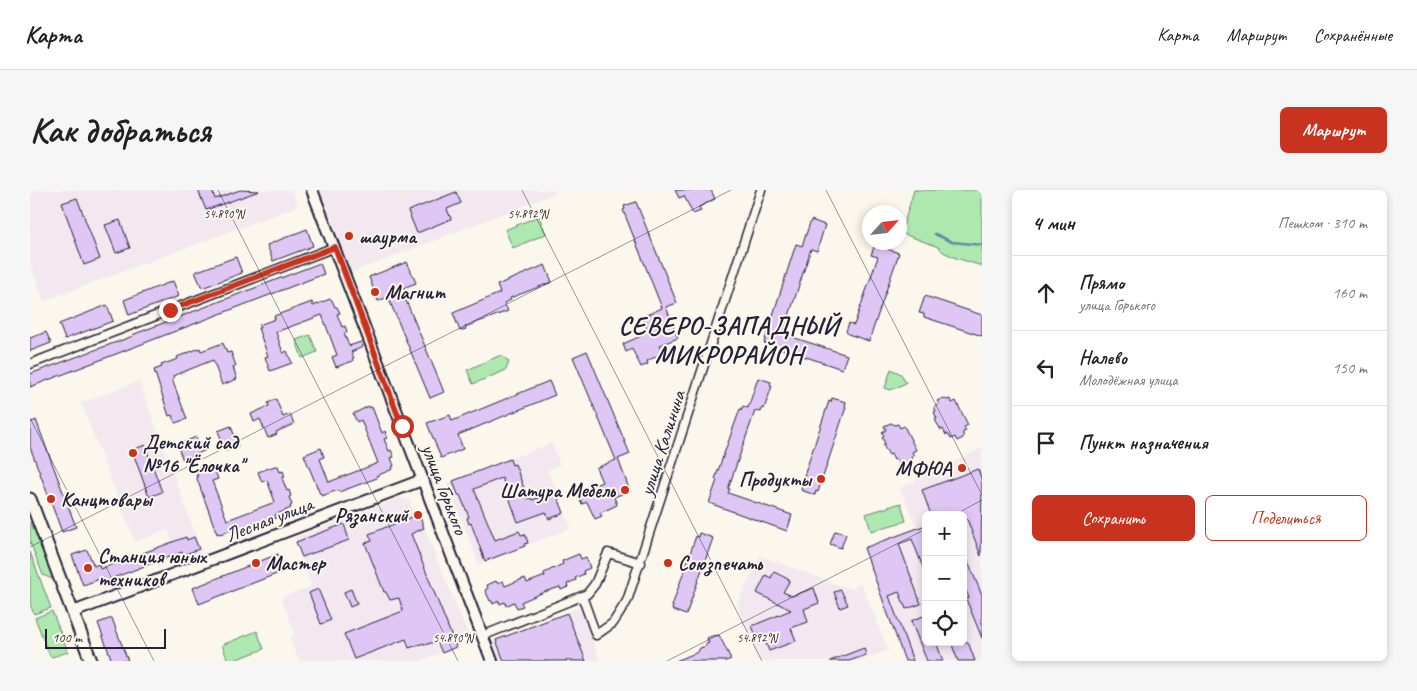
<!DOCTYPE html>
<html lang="ru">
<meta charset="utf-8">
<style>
:root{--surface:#fff;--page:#f6f6f6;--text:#222;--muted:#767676;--line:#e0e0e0;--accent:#c8321e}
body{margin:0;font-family:Caveat,sans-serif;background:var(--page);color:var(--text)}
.controls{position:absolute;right:15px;bottom:15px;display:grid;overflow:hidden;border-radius:8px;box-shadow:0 2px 8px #0003}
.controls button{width:45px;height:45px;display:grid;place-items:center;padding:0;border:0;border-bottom:1px solid var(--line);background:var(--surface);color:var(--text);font:25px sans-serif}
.compass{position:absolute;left:832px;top:15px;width:45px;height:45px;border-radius:50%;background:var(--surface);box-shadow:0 2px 8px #0003;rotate:63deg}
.scale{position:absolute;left:15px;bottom:12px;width:121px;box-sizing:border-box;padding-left:5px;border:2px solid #22223b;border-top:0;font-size:14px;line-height:18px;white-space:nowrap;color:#22223b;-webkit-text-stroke:4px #fbf7ec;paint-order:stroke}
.stop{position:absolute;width:15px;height:15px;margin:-11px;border:4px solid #c8321e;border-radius:50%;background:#fff}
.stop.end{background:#c8321e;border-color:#fff;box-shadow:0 1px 5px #0008}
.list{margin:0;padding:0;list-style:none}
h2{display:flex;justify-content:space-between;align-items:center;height:65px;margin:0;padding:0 20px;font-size:21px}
h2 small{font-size:16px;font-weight:400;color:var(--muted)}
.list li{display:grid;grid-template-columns:32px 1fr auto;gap:15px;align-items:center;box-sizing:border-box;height:75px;padding:0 20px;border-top:1px solid var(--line)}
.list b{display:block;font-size:19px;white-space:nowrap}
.list p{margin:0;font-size:16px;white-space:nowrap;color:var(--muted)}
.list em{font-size:16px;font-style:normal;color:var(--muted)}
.actions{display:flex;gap:10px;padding:15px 20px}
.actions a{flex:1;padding:11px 0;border:1px solid var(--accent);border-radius:8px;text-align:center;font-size:18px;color:var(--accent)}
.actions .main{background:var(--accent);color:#fff}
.icon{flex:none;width:28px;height:28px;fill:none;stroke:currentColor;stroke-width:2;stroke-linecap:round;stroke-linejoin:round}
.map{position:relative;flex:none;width:952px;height:471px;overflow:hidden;border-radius:8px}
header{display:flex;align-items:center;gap:30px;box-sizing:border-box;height:70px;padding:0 25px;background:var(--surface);border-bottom:1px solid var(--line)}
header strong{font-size:24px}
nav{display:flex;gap:28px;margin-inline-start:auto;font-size:18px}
.intro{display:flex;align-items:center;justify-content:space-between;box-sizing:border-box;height:120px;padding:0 30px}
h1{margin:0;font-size:35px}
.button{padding:12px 22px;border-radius:8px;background:var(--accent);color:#fff;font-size:18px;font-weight:700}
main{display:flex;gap:30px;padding:0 30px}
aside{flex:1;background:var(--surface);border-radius:8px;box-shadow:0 2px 8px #0003}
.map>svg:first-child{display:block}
.built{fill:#f3e8ef;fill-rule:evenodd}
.green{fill:#ade8ae;stroke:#688574}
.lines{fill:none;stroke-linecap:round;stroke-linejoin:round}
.stream{stroke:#608ca5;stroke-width:2.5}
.building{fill:#dfc6f5;stroke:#22223b}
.minor-casing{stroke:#22223b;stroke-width:11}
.tertiary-casing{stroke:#22223b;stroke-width:14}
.secondary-casing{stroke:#22223b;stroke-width:15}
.minor{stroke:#fbf7ec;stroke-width:8}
.tertiary{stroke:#fbf7ec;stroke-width:10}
.secondary{stroke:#fbf7ec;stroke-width:11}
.route{stroke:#c8321e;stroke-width:6}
.ticks{fill:none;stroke:#22223b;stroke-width:1;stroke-opacity:0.45}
.poi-dot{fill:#c8321e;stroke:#fbf7ec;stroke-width:2}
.labels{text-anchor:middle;stroke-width:4;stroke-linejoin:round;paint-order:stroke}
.poi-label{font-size:20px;font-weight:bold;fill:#22223b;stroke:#fbf7ec;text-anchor:start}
.street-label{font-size:20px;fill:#22223b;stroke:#fbf7ec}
.district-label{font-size:25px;font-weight:bold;letter-spacing:1px;fill:#22223b;stroke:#fbf7ec}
.ticks-label{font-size:12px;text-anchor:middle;fill:#22223b;stroke:#fbf7ec;stroke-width:4;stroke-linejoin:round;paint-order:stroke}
</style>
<header>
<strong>Карта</strong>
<nav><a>Карта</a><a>Маршрут</a><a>Сохранённые</a></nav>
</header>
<div class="intro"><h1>Как добраться</h1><a class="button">Маршрут</a></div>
<main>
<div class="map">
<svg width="952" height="471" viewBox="0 0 952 471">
<rect width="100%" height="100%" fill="#fbf7ec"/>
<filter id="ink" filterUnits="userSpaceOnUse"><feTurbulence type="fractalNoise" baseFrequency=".02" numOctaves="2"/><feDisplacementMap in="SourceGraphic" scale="10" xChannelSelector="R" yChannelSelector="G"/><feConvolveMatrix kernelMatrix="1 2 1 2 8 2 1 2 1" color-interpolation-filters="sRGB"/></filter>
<g filter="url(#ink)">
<path class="built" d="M6,0h256l6,16 -254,95 -14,-37v-72z
M290,0h235l1,3 -200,78h-3l-6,-4 -4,-9 2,-5z
M109,191l65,177 -22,8 -14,-36 -33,12 -54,-139z
M522,253l8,22 -12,5 23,58 -92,36 -32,-81z
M952,258v213h-77l-42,-113 54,-20 -17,-40zM896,325h37v127h-37z
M370,308l9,2 5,14 4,-1 50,121 -13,9 1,4 -36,14h-121l-9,-22 5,-5 -14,-36 30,-12 -16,-48z
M730,366l93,34 3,-5 5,-2 27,67 -28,11h-102l-21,-56z
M551,417l19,54h-102l-7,-19z"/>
<path class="green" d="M884,0h68v76l-26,-8 -13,-6 -5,-5 -37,-14z
M509,26l7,18 -33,14 -8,-18z
M280,145l7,17 -15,6 -6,-18z
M471,165l8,7 -3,8 -33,14 -6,-14z
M861,179l10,5 5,9 -15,7 -6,-2z
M871,313l5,18 -35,10 -5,-17z
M0,332l5,5 17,46v6l-9,-4 -13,-33z
M0,362l21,56 -17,6 -4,-10z
M22,421l16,41 -16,5 -3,-3 -14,-36z
M227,441l7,18 -32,12h-4l-6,-16z"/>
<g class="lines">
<path class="stream" d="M905,44l17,8 30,3"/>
</g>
<path class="building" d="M168,0h14l3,9 25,-9 19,1 -53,19z
M645,0h36l4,9 -16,8 2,4 -8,3 -9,-18 -5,2z
M426,2l5,11 -14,6 4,10 -34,14 -9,-22z
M47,8l23,61 -16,6 -22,-62z
M606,12l41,101 -11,4 12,31 -18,7 3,8 -16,8 1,3 -7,3 -9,-18 -6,3 -3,-8 18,-8 -1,-4 7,-3 -5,-12 20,-9 -39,-98 2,-1 -1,-3z
M90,30l10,28 -14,5 -11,-28z
M781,30l14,5 -8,26 -6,-2 -28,85 64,21 -5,14 -78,-26 32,-99 6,2z
M277,39l6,17 -40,15 -6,-16z
M848,56l21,7 -30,88 -21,-7 -2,-3 3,-8 5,2 24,-68 -7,-2 3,-8z
M206,67l6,16 -40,15 -7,-16z
M377,72l9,21 -13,5 2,2 -3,1 42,101 -14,6 -42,-101 -10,4 -9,-24z
M290,73l4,11 -294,113v-13l103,-38 -1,-1z
M515,75l7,17 -42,16 1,2 -7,3 4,8 -43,16 1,2 -6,2 -7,-18 47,-20 -3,-8z
M143,91l6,15 -50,19 -5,-15z
M895,106l57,19v21l-58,-19v-3l-5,-1z
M300,109l2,1 3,7h2l3,6 -3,1 5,13 3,-1 2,6 -3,1 5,13 12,-4 2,5 -12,5 3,6 -2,1 1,2 -17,6 -4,-10 5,-2 -15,-40 -46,17 7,21 4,-2 5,12 -22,8 -5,-14 3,-1 -10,-28h2l-1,-3 16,-6 -1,-3 38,-14 1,4z
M77,115l6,16 -48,18 -6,-15z
M16,142l5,11 -21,8v-13z
M193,153l4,10 4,-1 5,14 -3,1 4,12 -15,6 -9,-25 -40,16 1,2 -2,1 15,40 -12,4 -3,-8 -3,1 -15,-46 8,-3 -1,-2 17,-6 -1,-2 23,-9 1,3z
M557,161l43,103 -12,5 12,32 -16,6 3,8 -17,8 2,3 -7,3 -8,-17 -5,2 -3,-8 17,-9 -1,-2 7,-3 -6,-14 20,-8 -43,-103z
M728,188l13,4 -1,4h2l-8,23 -2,-1 -1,4 -6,-1 -27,78h2l-2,4 64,22 -5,16 -78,-28 8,-23 -2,-1 25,-70 1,1 2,-4 5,2z
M519,191l6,14 -97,40 5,14 -22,9 -14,-35 23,-8 2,6z
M802,208l14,4 -1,5h1l-28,85 -2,-1 -1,4 -14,-5 1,-4 -1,-1 28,-84 2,1z
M913,208l4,2 3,-1 2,4 4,-2 12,24 -4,2 2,4 -3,1v6l-6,3 -2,-4 -4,2 -3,-5 -2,1 -3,-6 -2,1 -6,-10 2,-1 -3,-7 2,-1 -2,-4 5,-3 -2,-3z
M246,209l7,18 7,-3 4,10 -18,8 1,2 -9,4 -8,-19 -6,3 -3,-8 18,-8 -1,-3z
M339,216l1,2 2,-1 10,26 3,-2 2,7 -3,1 5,12 2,-1 3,7 -3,1 3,8 -2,1 1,2 -17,7 1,2 -38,14 -1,-2 -16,6 -1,-2h-1l-16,-39 17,-7 3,9 -4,2 9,23 49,-19 -17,-43 -4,2 -4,-8z
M6,230l40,107 -14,5 -32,-85v-24z
M861,233l4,2 3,-1 2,4 4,-2 12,24 -4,2 2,4 -3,1 1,2 -2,2 1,1 -6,4 -2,-4 -4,2 -3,-5 -2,1 -3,-6 -2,1 -6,-10 2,-1 -3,-7 2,-1 -2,-4 4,-2 -2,-4z
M201,236l7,20 -12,5 -8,-20z
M166,247l3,7 4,-2 3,8 -23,10 -6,-15z
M115,255l17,47 -13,5 -17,-47z
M480,269l2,6 3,-1 13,35 3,-1 1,2 24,-8 8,21 -15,6 -3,-7 -28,10 -16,-44 -28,11 21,51 24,-9 2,4 4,-1 3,9 -4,1 1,2 -40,15 -14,-38 -2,1 -2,-6 2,-1 -9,-22h-2l-5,-14z
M245,276h3l2,6 3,-1 2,6 -3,1 5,13 2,-1 2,6 -2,1 3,8 -2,1 1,2 -16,7 1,3 -38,14 -1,-4 -17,6 -1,-1 -2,1 -21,-58h2l-2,-3 18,-5 4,11 -6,2 15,39 48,-18 -8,-22 -5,2 -4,-10z
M948,279l4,12 -1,75 -14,-37 -4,2v-6h-32l-9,-25z
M389,324l5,14 -13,6 45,113 -14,6 -5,-12 -12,4 -1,-2 -15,5 -3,-9 -52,20 -10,-25 59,-23 -4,-13 -9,2 -4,-8h-2l-19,-49 7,-2 -3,-7z
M314,334l5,16 -47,17 -6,-15z
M896,335v50l-14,-36 -13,5 22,60 -15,5 -7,-17 -10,4 24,65h-8l-41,-113z
M805,341l11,3 -5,14 -11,-4z
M669,343l14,5 -27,77 -14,-5 1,-4h-1l24,-70 2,1z
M156,347l1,3 7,-3 5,12 -16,6 -1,-3 -77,29 -2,-3 -20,7 -11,-30 15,-5 7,16 5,-2 1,5z
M933,359l18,44h1v45l-16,-39 3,-1 -4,-10h-2z
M248,364l6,17 -85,33 -6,-16z
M549,364l2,5 5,-2 4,11 -7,3 1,3 -9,4 1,2 -9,4 1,3 -7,3 -1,-3 -16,5 -23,10 2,4 -6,2 -3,-6 -8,4 -1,-4 -5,2 -1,-3 -6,3 -1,-3h-2l-5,-11 3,-2 -1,-3 9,-4 1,2 6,-2 2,5 20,-8 2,5 18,-7 -1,-3 19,-9 -1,-3z
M744,382l16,8 -7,12 9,4 22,-8 5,15 -15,6 4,13 -17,6 5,13 -27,10 -5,-13 -6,3 -6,-15 39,-16 -34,-17 9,-18 5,3z
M288,399l13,31 -10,4 -12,-31z
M321,399l6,15 -7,3 -6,-15z
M811,400l7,15 -8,3 -6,-16z
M537,423l19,48h-82l-8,-21z
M896,425v27h10l7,19h-16l-16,-40z
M82,428l5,14 11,29h-16l-14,-38z
M685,445l1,1 3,-1 12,24 -5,2h-50l22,-9 2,-4 6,-2v-2l3,-1 -2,-5z
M921,452h17l7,19h-17z
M834,458l2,7 -17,6h-19z"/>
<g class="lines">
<defs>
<path id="minor" d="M0,174l305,-117
M552,406l14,39 17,-12 14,-22 134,-411
M452,446l105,-42 8,-10 13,-31 33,10"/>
<path id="tertiary" d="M282,0l180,471
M43,422l349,-132"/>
<path id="secondary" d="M0,309l61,162"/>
</defs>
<use href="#minor" class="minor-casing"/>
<use href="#tertiary" class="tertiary-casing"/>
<use href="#secondary" class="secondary-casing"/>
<use href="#minor" class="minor"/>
<use href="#tertiary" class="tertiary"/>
<use href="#secondary" class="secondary"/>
</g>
</g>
<g class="lines" filter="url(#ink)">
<path class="route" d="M140,120l165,-63 67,179"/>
</g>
<path class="ticks" d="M188,0l240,471M492,0l240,471M796,0l156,305M0,228l124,243M924,325l28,-15M0,357l701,-357M637,471l259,-132"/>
<g class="poi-dot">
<circle cx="319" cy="46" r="5"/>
<circle cx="345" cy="102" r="5"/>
<circle cx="103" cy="263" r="5"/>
<circle cx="932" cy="278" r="5"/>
<circle cx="791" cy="289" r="5"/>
<circle cx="595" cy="300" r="5"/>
<circle cx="21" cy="309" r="5"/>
<circle cx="388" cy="325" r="5"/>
<circle cx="226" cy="373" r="5"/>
<circle cx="638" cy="373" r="5"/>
<circle cx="58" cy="378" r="5"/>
</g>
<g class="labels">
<g class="poi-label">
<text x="329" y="53">шаурма</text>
<text x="355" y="109">Магнит</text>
<text x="113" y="259">Детский сад<tspan x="113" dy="23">№16 "Ёлочка"</tspan></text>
<text x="922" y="285" text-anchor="end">МФЮА</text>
<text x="781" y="296" text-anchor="end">Продукты</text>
<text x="585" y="307" text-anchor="end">Шатура Мебель</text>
<text x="31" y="316">Канцтовары</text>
<text x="378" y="332" text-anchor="end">Рязанский</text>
<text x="68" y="373">Станция юных<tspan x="68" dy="23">техников</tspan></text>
<text x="236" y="380">Мастер</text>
<text x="648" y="380">Союзпечать</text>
</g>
<g class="street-label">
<text transform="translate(632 253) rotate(-72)" y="7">улица Калинина</text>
<text transform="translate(415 299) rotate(69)" y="7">улица Горького</text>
<text transform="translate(239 329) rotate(-21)" y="7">Лесная улица</text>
</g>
<g class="district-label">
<text x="699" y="144">СЕВЕРО-ЗАПАДНЫЙ<tspan x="699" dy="29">МИКРОРАЙОН</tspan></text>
</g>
</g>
<g class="ticks-label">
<text x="194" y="28">54.890°N</text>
<text x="498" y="28">54.892°N</text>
<text x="423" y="452">54.890°N</text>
<text x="727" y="452">54.892°N</text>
</g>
</svg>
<div class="controls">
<button>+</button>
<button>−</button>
<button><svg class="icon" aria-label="locate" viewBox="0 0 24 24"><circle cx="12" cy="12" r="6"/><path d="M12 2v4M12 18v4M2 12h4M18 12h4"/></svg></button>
</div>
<svg class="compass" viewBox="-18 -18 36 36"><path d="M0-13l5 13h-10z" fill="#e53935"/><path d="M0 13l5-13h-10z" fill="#767676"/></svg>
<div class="scale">100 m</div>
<div class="stop" style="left:372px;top:236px"></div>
<div class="stop end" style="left:140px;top:120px"></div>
</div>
<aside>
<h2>4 мин<small>Пешком · 310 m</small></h2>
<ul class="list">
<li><svg class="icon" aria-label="ahead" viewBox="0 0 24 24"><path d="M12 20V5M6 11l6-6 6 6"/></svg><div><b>Прямо</b><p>улица Горького</p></div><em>160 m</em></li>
<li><svg class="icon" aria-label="left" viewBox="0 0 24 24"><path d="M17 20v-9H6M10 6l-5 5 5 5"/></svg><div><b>Налево</b><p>Молодёжная улица</p></div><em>150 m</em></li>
<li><svg class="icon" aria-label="arrive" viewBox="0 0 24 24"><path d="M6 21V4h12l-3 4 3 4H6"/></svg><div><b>Пункт назначения</b></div></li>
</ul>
<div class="actions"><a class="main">Сохранить</a><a>Поделиться</a></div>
</aside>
</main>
